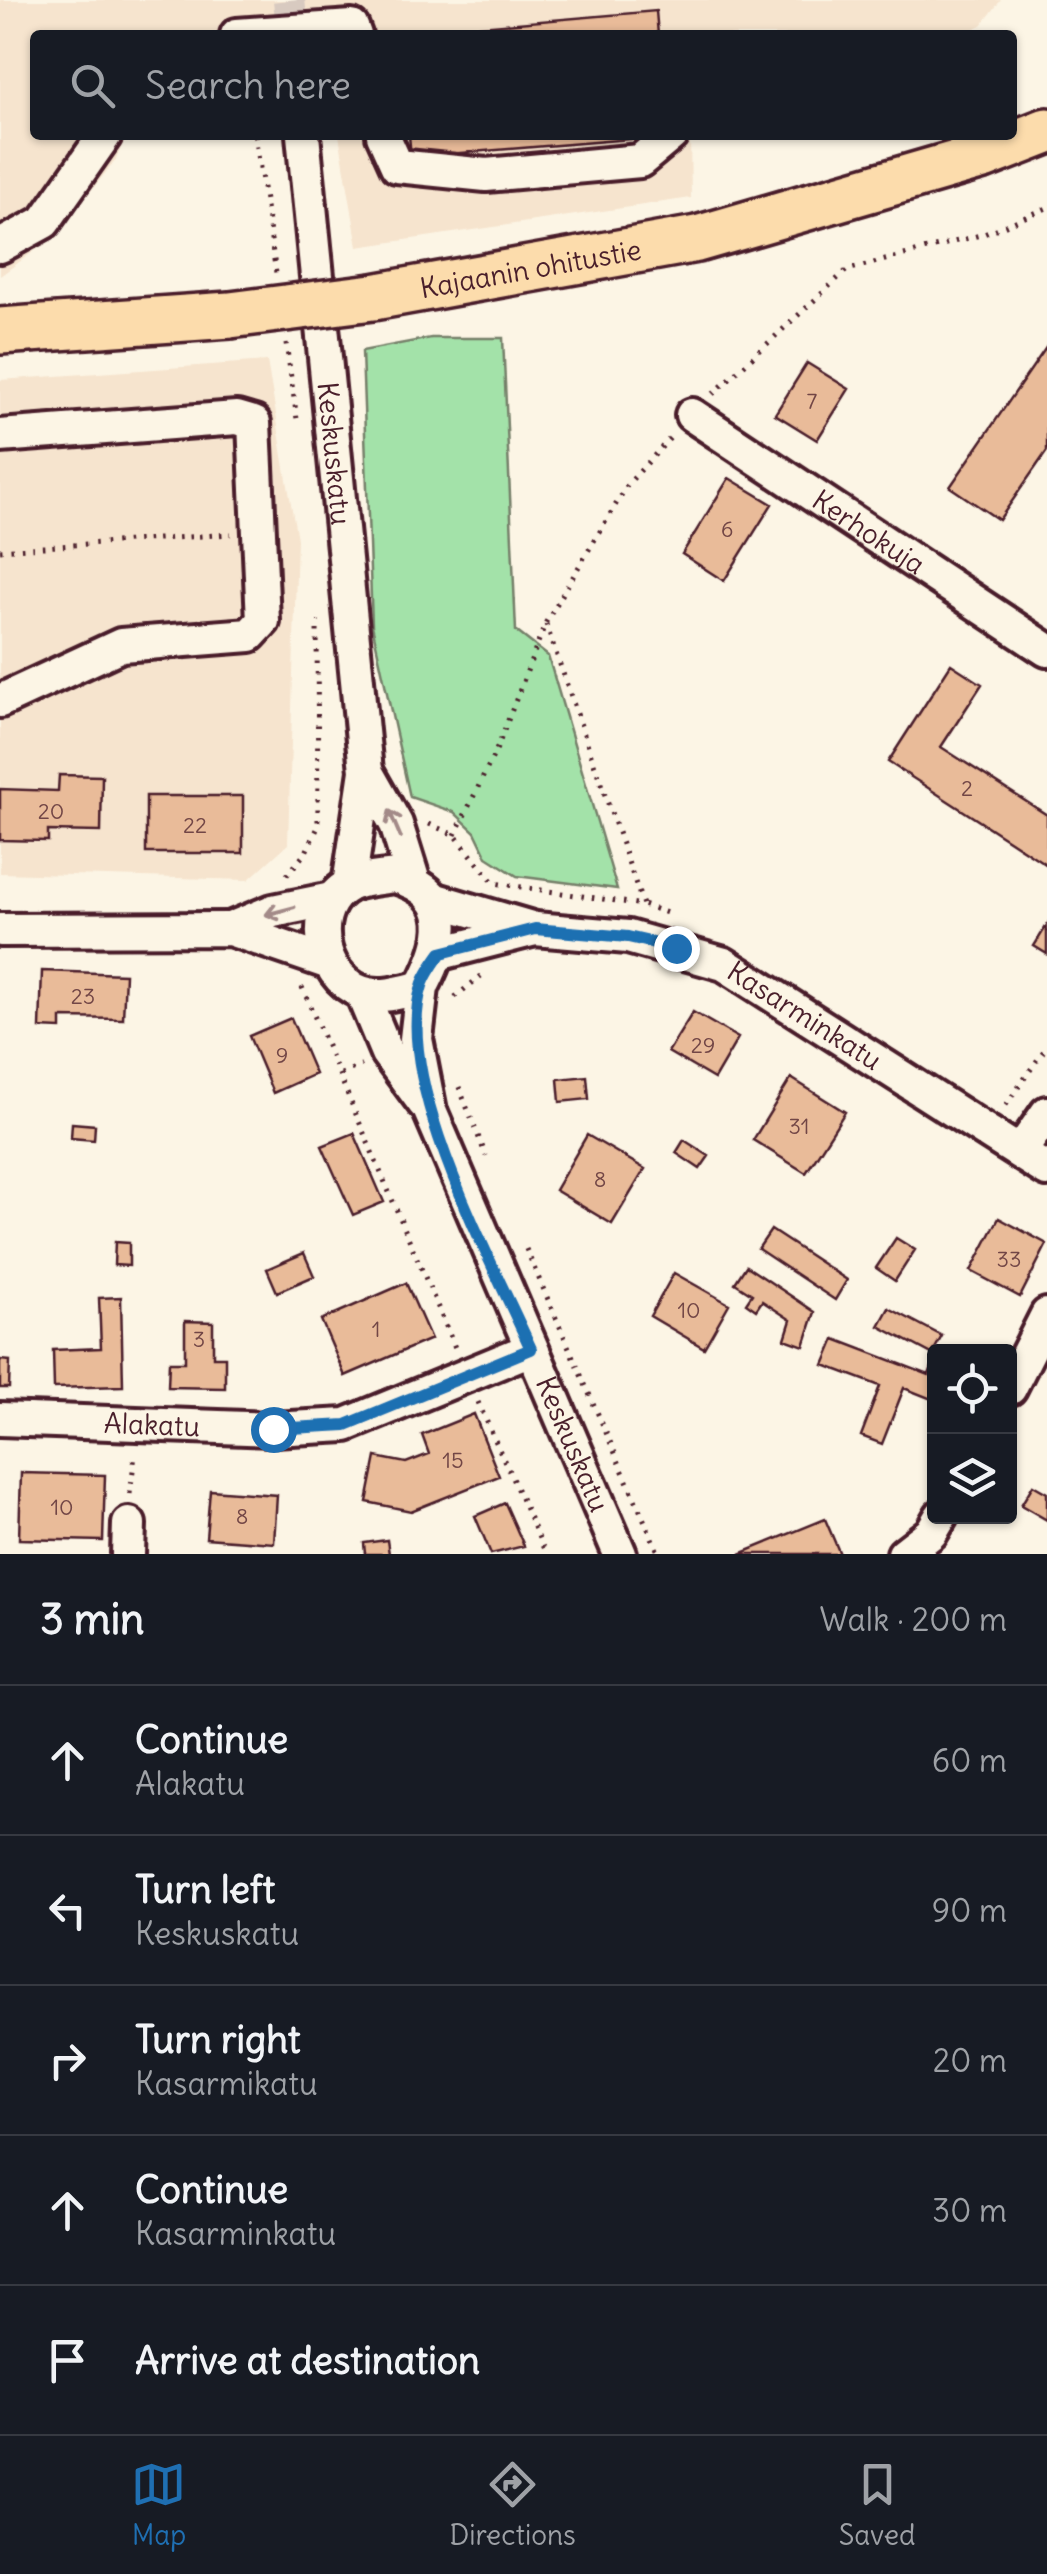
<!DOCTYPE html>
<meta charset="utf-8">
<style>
:root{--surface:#171b24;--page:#20242c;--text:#f1f3f6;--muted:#9ea1a6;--line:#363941;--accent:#1f6fb2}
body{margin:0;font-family:Delius,sans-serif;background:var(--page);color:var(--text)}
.controls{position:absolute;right:30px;bottom:30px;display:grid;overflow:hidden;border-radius:10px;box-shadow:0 2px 8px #0004}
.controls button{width:90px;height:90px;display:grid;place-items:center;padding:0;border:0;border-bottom:2px solid var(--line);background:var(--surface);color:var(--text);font:50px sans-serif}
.stop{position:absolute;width:30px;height:30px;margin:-22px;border:8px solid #1f6fb2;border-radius:50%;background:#fff}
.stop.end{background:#1f6fb2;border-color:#fff;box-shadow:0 2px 10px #0008}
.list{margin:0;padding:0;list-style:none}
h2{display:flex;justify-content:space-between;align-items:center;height:130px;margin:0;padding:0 40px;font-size:42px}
h2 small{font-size:32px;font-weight:400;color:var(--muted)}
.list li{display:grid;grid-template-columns:65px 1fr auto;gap:30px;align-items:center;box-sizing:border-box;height:150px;padding:0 40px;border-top:2px solid var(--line)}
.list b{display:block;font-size:38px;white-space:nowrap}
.list p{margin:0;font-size:32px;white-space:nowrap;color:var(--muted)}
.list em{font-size:32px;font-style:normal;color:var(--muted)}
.icon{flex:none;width:55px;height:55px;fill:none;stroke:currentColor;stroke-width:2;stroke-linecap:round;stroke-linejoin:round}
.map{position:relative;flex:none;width:1047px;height:1554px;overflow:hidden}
.search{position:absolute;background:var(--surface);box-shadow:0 2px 8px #0004;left:30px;right:30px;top:30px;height:110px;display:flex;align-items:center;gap:25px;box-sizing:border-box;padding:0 35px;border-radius:10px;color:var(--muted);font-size:38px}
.sheet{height:880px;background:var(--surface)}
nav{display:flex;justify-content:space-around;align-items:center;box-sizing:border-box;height:140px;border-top:2px solid var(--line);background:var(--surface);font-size:28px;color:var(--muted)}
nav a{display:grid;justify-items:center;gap:5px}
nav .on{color:var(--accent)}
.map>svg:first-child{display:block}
.built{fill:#f6e4ce}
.green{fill:#a3e2a9;stroke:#76806a;stroke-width:2.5}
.building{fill:#e9bb99;stroke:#4a1f2b;stroke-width:2.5}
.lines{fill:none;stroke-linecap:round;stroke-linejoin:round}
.minor-tunnel{stroke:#d8cac0;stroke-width:32;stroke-dasharray:32 16;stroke-linecap:butt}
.minor-casing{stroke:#4a1f2b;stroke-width:40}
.highway-casing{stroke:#4a1f2b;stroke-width:52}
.path{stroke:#4a1f2b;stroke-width:5;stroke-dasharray:2.5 8;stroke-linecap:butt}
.minor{stroke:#fcf5e5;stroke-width:32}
.highway{stroke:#fcdcac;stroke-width:45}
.highway-bridge-casing{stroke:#4a1f2b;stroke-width:52;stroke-linecap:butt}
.highway-bridge{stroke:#fcdcac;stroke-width:45}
.oneway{stroke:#a38a88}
.route{stroke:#1f6fb2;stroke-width:12}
.labels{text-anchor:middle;stroke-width:8;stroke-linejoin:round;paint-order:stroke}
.number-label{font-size:22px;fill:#724646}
.street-label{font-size:28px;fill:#4a1f2b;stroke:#fcf5e5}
</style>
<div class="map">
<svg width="1047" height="1554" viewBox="0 0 1047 1554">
<rect width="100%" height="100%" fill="#fcf5e5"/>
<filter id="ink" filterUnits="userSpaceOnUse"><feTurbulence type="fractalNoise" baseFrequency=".01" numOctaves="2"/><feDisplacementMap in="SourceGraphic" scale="20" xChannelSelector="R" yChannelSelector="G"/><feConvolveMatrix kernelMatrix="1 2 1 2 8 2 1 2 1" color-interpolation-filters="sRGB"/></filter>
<g filter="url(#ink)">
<path class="built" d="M0,0h1001l-19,25 -23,10h-924v100h91l-10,25 -64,78 -52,38z
M339,135h351l1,63 -333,49z
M267,361l30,178 -9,305 -40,36 -248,-7v-493z"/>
<path class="green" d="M431,338h72l13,293 32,25 69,233 -100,-13 -30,-19 -12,-25 -21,-20 -44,-15 -38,-172 -10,-274z"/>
<path class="building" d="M656,11l2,24h-258v-2z
M409,135h257v1l-255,21z
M1047,346v105l-48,69 -49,-33z
M807,363l42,26 -32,51 -42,-26z
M729,478l43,26 -48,77 -42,-27z
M951,664l31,20 -41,63 106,68v50l-159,-103z
M59,775l43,1 -1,56 -53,-1v10l-48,-1v-51l58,2z
M146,796h97v57h-97z
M1047,925v29l-13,-8z
M42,971l83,3 -2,45 -62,-1v11l-21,-1z
M693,1012l45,26 -24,41 -46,-27z
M291,1018l24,56 -42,19 -24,-57z
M587,1076l2,23 -29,3 -2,-23z
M791,1078l54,34 -39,61 -53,-33z
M72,1123l23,2 -1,15 -23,-2z
M354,1133l30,69 -31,13 -31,-69z
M587,1135l58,34 -33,55 -57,-34z
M684,1140l25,16 -9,13 -24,-16z
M999,1218l48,26 -27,53 -49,-26z
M771,1230l76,50 -12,20 -77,-51z
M896,1238l19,12 -20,31 -19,-13z
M115,1242l14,1v23l-15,-1z
M304,1253l10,23 -37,16 -10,-23z
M746,1266l69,46 -11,34 -19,-7 6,-19 -29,-19 -6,9 -10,-7 6,-9 -17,-11z
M674,1273l55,31 -25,44 -54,-32z
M406,1283l25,56 -86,37 -24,-56z
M121,1297l2,89 -69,2 -1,-38 48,-2 -2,-50z
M889,1308l53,28 -10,18 -53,-28z
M185,1321l28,1v35h12v31l-57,-1 1,-25h16z
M835,1339l94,36 5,-14v39l-30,-12 -22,56 -21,-8 19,-50 -56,-21z
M0,1360l10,1 -1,27h-9z
M474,1414l25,62 -88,35 -44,-9 9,-45 30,6 23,-9 -7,-19z
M21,1473l84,2 -2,66 -84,-2z
M1033,1485l14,8v27l-26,-15z
M210,1490l67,5 -3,48 -68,-5z
M505,1503l19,43 -33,8 -16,-38z
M825,1519l15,35h-100z
M387,1540l2,14h-24l-1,-11z"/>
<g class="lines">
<path class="minor-tunnel" d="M289,0l4,35"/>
<defs>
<g id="minor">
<path d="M237,35l115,-8 3,8"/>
<path id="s1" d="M303,135l63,636 -17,114"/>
<path d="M383,135l14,31 89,9 154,-14 31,-26"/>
<path d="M0,246l44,-24 61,-87"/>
<path id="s2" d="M692,415l355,235"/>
<path d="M0,436l237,-18 17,5 9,198 -13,14 -129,10 -121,56"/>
<path d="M366,771l30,53 18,58"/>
<path d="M395,876c64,19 51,65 27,111 -19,5 -42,12 -61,5 -42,-16 -54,-85 -12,-107 13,-6 31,-7 46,-9z"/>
<path id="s3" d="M433,899l102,30 93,8 96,27 323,206"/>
<path d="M230,929l43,-18 59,-12"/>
<path d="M0,930l230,-1 100,34"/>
<path d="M441,953l94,-24"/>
<path id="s4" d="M422,987l-6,52 14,72 190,443"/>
<path d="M362,993l25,60 37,50"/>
<path d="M1020,1152l27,-39"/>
<path d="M1010,1388l37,-73"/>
<path id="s5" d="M0,1419l273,10 73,-4 185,-76"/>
<path d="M128,1554l1,-30"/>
<path d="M904,1554l27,-21 10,-17"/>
</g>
<g id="highway">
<path id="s6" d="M373,297l324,-58 286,-83 64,-25"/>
<path d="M0,331l230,-16"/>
</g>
</defs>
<use href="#minor" class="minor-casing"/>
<use href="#highway" class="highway-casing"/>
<path class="path" d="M255,135l21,138
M286,343l12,83
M713,394l134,-124 137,-36 63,-26
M0,550l231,-16
M546,624l97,281
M429,824l26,11 39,48 149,22 27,9
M455,835l43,-89 48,-124 82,-138 43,-47
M287,875l19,-23 12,-25 -1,-206
M302,987l154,363
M455,997l26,-21
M341,1074l20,-9
M459,1087l27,69
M1006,1105l41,-59
M526,1249l133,305
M478,1402l68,152
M130,1494l5,-39"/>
<use href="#minor" class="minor"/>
<use href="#highway" class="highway"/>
<defs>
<path id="highway-bridge" d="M230,315l143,-18"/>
</defs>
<use href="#highway-bridge" class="highway-bridge-casing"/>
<use href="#highway-bridge" class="highway-bridge"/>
</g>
<defs><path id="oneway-shaft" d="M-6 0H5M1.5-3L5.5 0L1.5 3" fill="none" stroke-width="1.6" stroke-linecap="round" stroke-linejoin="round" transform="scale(2.5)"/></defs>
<g class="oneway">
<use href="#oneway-shaft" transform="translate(395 824) rotate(-113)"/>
<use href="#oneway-shaft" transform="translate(280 911) rotate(165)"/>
</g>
</g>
<g class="lines" filter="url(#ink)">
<path class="route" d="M273,1429l73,-4 185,-76c-39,-88 -139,-269 -109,-363 3,-11 12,-23 19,-33l94,-24 93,8 48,11"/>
</g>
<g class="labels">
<g class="number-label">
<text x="812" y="409">7</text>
<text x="727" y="537">6</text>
<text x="967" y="796">2</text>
<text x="51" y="819">20</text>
<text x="195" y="833">22</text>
<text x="83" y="1004">23</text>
<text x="703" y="1053">29</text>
<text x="282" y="1063">9</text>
<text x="799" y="1134">31</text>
<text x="600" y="1187">8</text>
<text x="1009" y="1267">33</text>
<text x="689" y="1318">10</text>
<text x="376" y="1337">1</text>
<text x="199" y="1347">3</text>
<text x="453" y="1468">15</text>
<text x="62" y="1515">10</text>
<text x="242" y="1524">8</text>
</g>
<g class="street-label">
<text dy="10" stroke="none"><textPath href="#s6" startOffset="160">Kajaanin ohitustie</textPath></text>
<text dy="10" stroke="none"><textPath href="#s1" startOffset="320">Keskuskatu</textPath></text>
<text dy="10" stroke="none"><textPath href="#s2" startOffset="212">Kerhokuja</textPath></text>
<text dy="10" stroke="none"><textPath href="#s3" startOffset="395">Kasarminkatu</textPath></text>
<text dy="10" stroke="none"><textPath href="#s5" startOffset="152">Alakatu</textPath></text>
<text dy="10" stroke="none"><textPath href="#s4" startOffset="488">Keskuskatu</textPath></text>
</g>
</g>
</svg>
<div class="controls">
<button><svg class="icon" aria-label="locate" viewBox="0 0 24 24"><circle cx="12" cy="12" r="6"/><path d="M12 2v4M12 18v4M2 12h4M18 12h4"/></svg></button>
<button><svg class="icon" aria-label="layers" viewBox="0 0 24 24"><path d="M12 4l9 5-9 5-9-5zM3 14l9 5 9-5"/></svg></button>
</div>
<div class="stop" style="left:273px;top:1429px"></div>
<div class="stop end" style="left:676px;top:948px"></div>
<div class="search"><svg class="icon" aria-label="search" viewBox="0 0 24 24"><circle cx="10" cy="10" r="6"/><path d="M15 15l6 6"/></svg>Search here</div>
</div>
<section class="sheet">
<h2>3 min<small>Walk · 200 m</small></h2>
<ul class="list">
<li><svg class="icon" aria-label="ahead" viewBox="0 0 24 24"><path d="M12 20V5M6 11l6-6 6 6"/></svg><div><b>Continue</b><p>Alakatu</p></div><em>60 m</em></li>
<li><svg class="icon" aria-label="left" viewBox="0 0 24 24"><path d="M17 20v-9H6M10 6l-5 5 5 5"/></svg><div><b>Turn left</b><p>Keskuskatu</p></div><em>90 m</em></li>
<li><svg class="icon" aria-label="right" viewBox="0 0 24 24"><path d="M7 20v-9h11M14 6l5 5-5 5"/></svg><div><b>Turn right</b><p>Kasarmikatu</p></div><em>20 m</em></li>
<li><svg class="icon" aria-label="ahead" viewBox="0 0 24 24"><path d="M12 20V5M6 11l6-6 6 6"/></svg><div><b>Continue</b><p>Kasarminkatu</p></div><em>30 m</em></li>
<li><svg class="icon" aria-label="arrive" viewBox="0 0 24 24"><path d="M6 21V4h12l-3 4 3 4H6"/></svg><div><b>Arrive at destination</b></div></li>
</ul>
</section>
<nav>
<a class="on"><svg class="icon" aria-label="map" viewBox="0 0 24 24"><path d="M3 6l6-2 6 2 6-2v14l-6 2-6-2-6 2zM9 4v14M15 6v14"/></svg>Map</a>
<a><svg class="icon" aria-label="directions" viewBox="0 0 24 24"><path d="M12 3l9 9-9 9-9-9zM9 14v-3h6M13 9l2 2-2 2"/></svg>Directions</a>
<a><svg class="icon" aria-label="saved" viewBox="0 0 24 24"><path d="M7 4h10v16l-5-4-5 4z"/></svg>Saved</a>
</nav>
